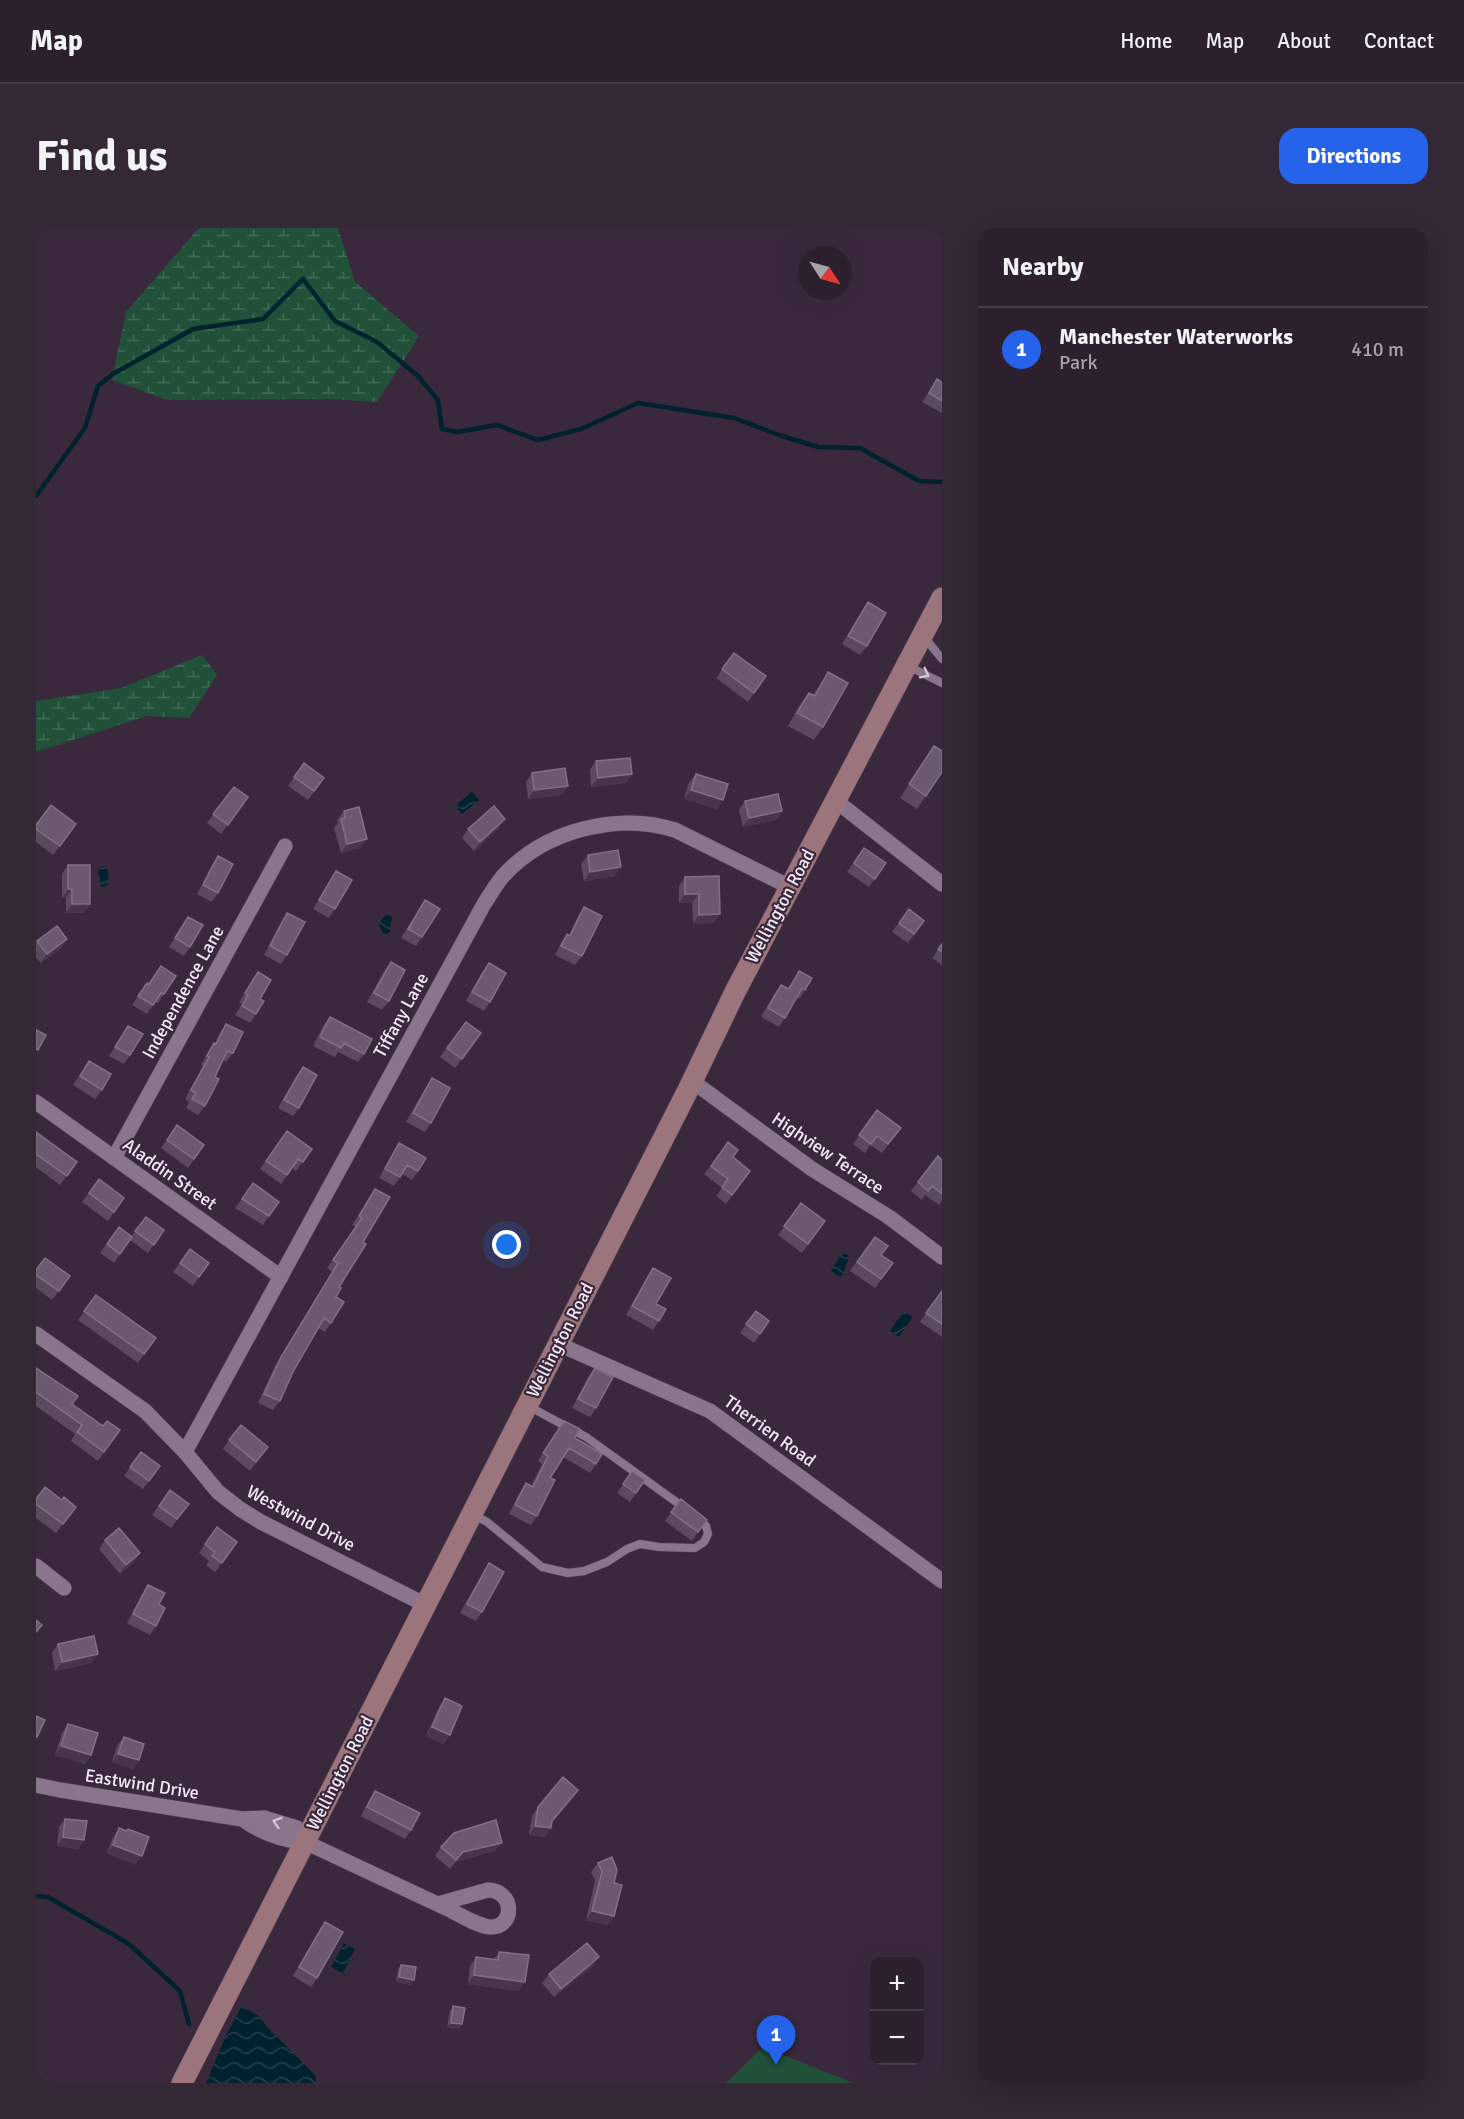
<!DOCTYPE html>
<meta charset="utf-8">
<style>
:root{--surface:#2c1f2e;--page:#342736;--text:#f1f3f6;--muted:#a6a2aa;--line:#483d4a;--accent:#2563eb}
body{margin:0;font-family:Signika,sans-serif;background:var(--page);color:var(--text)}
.controls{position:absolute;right:18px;bottom:18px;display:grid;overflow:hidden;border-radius:12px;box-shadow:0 6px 24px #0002}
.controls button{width:54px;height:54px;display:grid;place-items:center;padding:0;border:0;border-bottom:2px solid var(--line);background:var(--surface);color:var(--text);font:30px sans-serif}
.compass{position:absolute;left:762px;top:18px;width:54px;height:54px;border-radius:50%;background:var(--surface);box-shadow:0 6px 24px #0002;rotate:126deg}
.you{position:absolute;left:471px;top:1017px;width:21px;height:21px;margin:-15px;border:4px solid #fff;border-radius:50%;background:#1a73e8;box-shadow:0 0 0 9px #1a73e833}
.badge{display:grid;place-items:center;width:39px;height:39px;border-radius:50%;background:var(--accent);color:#fff;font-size:20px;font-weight:700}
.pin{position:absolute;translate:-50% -50px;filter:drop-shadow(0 2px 3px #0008)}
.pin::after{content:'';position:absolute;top:32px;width:21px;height:18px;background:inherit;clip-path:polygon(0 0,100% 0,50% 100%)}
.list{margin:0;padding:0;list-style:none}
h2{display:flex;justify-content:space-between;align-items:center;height:78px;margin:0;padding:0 24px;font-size:26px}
h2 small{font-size:20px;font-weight:400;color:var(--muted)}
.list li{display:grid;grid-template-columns:39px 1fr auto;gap:18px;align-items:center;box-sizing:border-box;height:84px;padding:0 24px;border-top:2px solid var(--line)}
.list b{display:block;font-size:22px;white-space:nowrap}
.list p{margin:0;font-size:20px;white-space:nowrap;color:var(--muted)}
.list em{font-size:20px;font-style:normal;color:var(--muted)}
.map{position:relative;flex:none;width:906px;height:1855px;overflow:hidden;border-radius:18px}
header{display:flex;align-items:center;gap:36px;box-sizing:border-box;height:84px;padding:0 30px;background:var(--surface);border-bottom:2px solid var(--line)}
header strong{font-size:28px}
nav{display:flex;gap:33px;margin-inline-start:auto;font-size:21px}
.intro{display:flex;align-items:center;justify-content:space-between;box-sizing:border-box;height:144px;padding:0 36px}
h1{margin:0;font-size:42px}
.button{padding:15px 27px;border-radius:18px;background:var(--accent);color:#fff;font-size:21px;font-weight:700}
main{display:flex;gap:36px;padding:0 36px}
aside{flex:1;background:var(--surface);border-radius:18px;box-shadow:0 6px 24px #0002}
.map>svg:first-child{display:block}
.wetland{fill:url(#wetland-marsh)}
.park{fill:#215239}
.water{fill:url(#water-waves)}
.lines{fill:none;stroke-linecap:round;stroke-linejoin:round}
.stream{stroke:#00212e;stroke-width:4.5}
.service-casing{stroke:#544557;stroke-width:9}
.minor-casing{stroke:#544557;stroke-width:16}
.secondary-casing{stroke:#544557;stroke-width:22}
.service{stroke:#89758c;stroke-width:8}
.minor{stroke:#89758c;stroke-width:15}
.secondary{stroke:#9c747b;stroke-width:21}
.wall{fill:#5b495e}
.shaded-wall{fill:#47354a}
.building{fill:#6b5a6f;stroke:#817184;stroke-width:1.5}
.oneway{stroke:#d5c7d7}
.labels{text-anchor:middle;stroke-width:4.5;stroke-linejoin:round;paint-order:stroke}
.street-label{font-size:18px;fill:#f5eaf7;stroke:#3a293d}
</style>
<header>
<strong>Map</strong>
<nav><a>Home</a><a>Map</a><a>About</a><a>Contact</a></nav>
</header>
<div class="intro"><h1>Find us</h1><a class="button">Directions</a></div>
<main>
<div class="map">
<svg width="906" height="1855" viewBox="0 0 906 1855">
<defs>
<pattern id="wetland-marsh" width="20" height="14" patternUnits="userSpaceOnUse" patternTransform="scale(1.5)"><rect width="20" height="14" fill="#215239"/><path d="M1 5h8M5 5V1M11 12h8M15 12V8" fill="none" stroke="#426b56"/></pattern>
<pattern id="water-waves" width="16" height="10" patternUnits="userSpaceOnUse" patternTransform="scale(1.5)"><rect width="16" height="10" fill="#00212e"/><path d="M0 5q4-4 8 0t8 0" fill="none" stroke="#26414d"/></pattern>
</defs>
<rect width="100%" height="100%" fill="#3a293d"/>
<path class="wetland" d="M163,0h139l17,54 64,54 -42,66 -47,-3 -162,1 -56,-20 14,-68z
M166,427l15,20 -28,43 -43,-2 -110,36v-51l85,-13z"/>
<path class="park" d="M727,1819l90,36h-127z"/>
<path class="water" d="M436,564l7,8 -17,14 -7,-8z
M69,638c5,5 4,14 1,20l-3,1 -3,-2v-8l-2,-5 2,-5z
M352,687l4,2c0,5 -3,9 -2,15l-3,2 -4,-1 -4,-8 5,-9z
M808,1026l4,1 1,2 -7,19h-4l-7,-5 9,-15z
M868,1083l9,6 -14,20 -9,-6z
M308,1715l11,6 -12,24 -12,-6z
M206,1778l19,11 5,9 50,50v7h-110l20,-48z"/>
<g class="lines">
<path class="stream" d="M0,268l49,-68 13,-42 15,-12 80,-45 70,-10 40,-40 32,42 42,21 40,33 21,25 4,29 15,3 40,-7 41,15 43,-11 57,-26 96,15 45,17 39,12 42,1 59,33 23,1
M0,1668l12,1 81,47 51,47 9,33"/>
<defs>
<path id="service" d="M888,409l18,22
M872,438l34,17
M492,1178l58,31 100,72
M436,1286l15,8 55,45 26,6 16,-2 23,-9 20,-13 13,-5 19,3 36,1 9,-6 4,-8 -2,-8 -8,-8"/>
<path id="minor" d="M800,573l106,83
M656,853l120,88 77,48 53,40
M0,874l245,175
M78,930l171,-312
M0,1106l109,77 40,41 33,40 22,17 21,13 163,82
M522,1116l152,67 232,170
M149,1224l299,-548c7,-10 13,-22 21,-30 41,-44 113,-62 170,-44l115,57
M0,1338l28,22
M0,1557l24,5 182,29 22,-1 33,10 8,14
M206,1591c18,13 41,22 63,23 48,22 95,45 143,67 11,5 31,18 43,18 24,0 24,-36 -3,-37l-50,14"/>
<path id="secondary" d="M146,1855l506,-993 47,-98 207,-394"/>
</defs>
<use href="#service" class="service-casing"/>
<use href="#minor" class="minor-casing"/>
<use href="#secondary" class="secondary-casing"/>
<use href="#service" class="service"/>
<use href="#minor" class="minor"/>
<use href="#secondary" class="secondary"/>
</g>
<path class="wall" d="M901,151l5,3v31l-20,-11z
M832,374l-1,44 -7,9 -18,-11z
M698,425l32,23 -18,26 -32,-24z
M792,444l-5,55 -9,13 -26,-14 11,-20 10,-13 4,2z
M898,518l8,26 -25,37 -17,-11z
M560,533l36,13 -6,9 -35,4 -1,-17z
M268,535l20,15 -16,22 -20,-14z
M496,545l36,13 -6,9 -34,4 -2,-17z
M660,546l21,35 -33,-10 5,-16z
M198,559l14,10 -27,37 -14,-11z
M709,573l37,10 -6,9 -33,7 -4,-17z
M308,583l23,28 -7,9 -19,5 -7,-25 4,-5 -1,-3z
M40,596l-23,31 -17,-13v-17z
M463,600l-25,23 -12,-13 6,-9z
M828,620l22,15 -17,24 -22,-15z
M552,627l27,21 -31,5 -3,-17z
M182,628v37l-6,9 -15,-8 15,-29z
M32,637l22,39 -6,9h-18v-15h-4v-24z
M300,643l-1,38 -6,9 -16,-9z
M683,648l-5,47 -21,1 -1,-21h-13v-17l6,-9z
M389,672l-3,37 -6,9 -15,-8z
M548,679l-2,49 -7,9 -20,-10 6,-12 6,-9 2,1 9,-19z
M873,681l15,12 -16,22 -16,-11z
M251,685v42l-6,9 -17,-9 17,-33z
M152,689l2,30 -6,9 -15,-9z
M31,711l-6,9 -20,15 -5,-6v-15l1,-1z
M906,716v21l-10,-7z
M355,734l-2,39 -7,9 -15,-8 17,-31z
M453,735l1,39 -6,9 -18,-10 16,-29z
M125,738l3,28 -6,9 -3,-1 -8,12 -15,-9 15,-22 2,1z
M763,743l6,19 -6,9 -2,-2 -12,21 -6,9 -18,-10 13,-23 7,-9 7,3z
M222,744l2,27 -4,15 -6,9 -15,-8 7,-11 -3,-2z
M294,789l34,37 -6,8 -20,-10 -3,5 -22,-11 10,-20z
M430,794l15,11 -26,35 -15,-11z
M190,796l7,29 -7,9 -3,-2 -8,17 -10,29 -7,9 -12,-7 3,-6 -4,-3 18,-33 -2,-1 7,-13 6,-9h1l5,-10z
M92,798l2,29 -6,9 -15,-8z
M53,833l13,29 -7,9 -22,-14z
M267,839l-4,41 -6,8 -15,-8 18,-32z
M396,850l-1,45 -6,9 -19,-10 20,-35z
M841,882l24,18 -19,25 -12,-8 -5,8 -12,-9z
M141,897l27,20 -16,23 -27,-20z
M251,903l25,18 -16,22 -4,-3 -11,16 -21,-15z
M0,904l41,30 -17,23 -24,-18z
M363,915l19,28 -6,9 -10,-6 -8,12 -15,-8 14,-26z
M906,932v41l-3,4 -14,-10 -3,5 -11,-9 7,-9z
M675,938l39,5 -24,33 -10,-8 6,-8 -18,-14z
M63,951l25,19 -16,23 -26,-19z
M217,955l26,19 -16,23 -28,-17z
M339,961l-12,53 -24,45 -3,10 -5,26 -6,9 -7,-4 -25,44 -13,29 -7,9 -15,-7 17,-37 57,-94 -5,-4 29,-41 -4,-2z
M765,975l24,18 -23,32 -24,-18z
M110,989l18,13 -16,23 -18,-13 -16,23 -14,-10 19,-26 12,10z
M839,1009l6,18 12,8 -18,25 -25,-17z
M154,1021l19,14 -16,23 -20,-14z
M617,1040l6,53 -6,9 -27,-15 21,-38z
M0,1042l34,6 -18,24 -16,-12z
M906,1063v46l-22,-15z
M60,1067l60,43 -18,25 -60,-43z
M720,1083l13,10 -15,22 -14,-10z
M0,1140l36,36 31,22 17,4 -22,31 -27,-20 4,-7 -39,-28z
M559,1140l1,40 -6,9 -18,-9 16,-31z
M528,1193l11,17 21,26 -6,9 -27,-16 -13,21 -13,38 -6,9 -22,-11 11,-22 6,-9 5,3 11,-22 -4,-3z
M193,1212l39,7 -18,24 -27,-22z
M105,1224l19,14 -17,23 -19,-13z
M596,1243l13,9 -15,22 -13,-9z
M134,1262l19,14 -18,24 -19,-13z
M0,1271l26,1 14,7 -20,26 -20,-15z
M645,1271l26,21 -15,21 -27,-20z
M181,1299l20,15 -22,30 -9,-7 3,-4 -10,-8z
M69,1312l35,13 -6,9 -14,12 -21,-25z
M453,1335l-7,49 -6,9 -16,-8 23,-41z
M112,1357l11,19 -3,22 -6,9 -23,-12 15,-29z
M22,1416l34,19 -37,8 -3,-18z
M409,1470l5,37 -7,9 -17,-8 13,-29z
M32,1496l23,31 -6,9 -30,-9 7,-22z
M88,1509l9,32 -21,-7 5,-16z
M339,1563l36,39 -6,9 -44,-23 8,-16z
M535,1571l-19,23 -1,6 -6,9 -16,-2 3,-19 6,-9z
M29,1591l19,21 -6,9 -21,-3 2,-19z
M83,1600l7,3 2,-2 7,36 -28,-12 6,-16z
M405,1619l54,4 -38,10 -7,8 -15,-13z
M562,1635l16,20 -6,42 -22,-5 9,-39 -4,-9z
M289,1694l-8,56 -6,9 -18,-11 26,-45z
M463,1724l20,39 -51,-7 2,-18 6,-9 18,2z
M365,1737l10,20 -15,-3 2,-13z
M557,1738l-39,31 -12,-14 7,-9z
M417,1778l6,23 -12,-2 3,-16z"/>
<path class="shaded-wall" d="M596,546l-6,9 -35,4 7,-9z
M532,558l-6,9 -34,4 6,-9z
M655,562l32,10 -6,9 -33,-10z
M746,583l-6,9 -33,7 6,-9z
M469,591l-6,9 -25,23 6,-9z
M331,611l-7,9 -19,5 6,-9z
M585,639l-6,9 -31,5 6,-9z
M32,661h4l-6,9h-4z
M649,666h14l-7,9h-13z
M36,676h18l-6,9h-18z
M684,686l-6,9 -21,1 6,-9z
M31,711l-6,9 -20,15 6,-9z
M104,1325l-6,9 -14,12 6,-9z
M62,1426l-6,9 -37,8 7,-9z
M396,1499l18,8 -7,9 -17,-8z
M25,1518l30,9 -6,9 -30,-9z
M82,1526l21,6 -6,9 -21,-7z
M542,1562l-31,38h4l-6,9 -16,-2 6,-9 17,-5z
M27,1609l21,3 -6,9 -21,-3z
M466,1615l-7,8 -38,10 -7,8 13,-17z
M77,1617l29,11 -7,9 -28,-12z
M556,1683l22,5 -6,9 -22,-5z
M563,1729l-6,9 -39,31 7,-8z
M438,1747l51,7 -6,9 -51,-7z
M363,1749l15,3 -3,5 -15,-3z
M415,1795l11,1 -3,5 -12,-2z"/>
<path class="building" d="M901,151l5,3v19l-13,-8z
M832,374l18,11 -19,33 -19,-10z
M698,425l32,23 -12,17 -32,-24z
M792,444l20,11 -25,44 -26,-14 12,-20 6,3z
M898,518l8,5v21l-16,24 -17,-12z
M594,530l2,16 -34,4 -2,-17z
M268,535l20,15 -10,13 -20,-14z
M529,540l3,18 -34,4 -2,-17z
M660,546l32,10 -5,16 -32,-10z
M198,559l14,10 -20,28 -15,-11z
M742,566l4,17 -33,7 -4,-17z
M15,577l25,19 -16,22 -24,-17v-4z
M458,578l11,13 -25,23 -12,-13z
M323,579l8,32 -20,5 -6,-25 4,-1 -1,-7z
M828,620l22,15 -11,16 -21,-16z
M582,622l3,17 -31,5 -2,-17z
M182,628l15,8 -15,29 -15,-8z
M32,637h22v39h-18v-15h-4z
M300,643l16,9 -17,29 -16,-9z
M683,648l1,38 -21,1v-21h-14v-17z
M389,672l15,9 -18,28 -14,-8z
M548,679l18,9 -20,40 -21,-10 6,-12 3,2z
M873,681l15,12 -10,13 -15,-11z
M251,685l18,9 -18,33 -17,-9z
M152,689l15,8 -13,22 -15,-9z
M21,698l10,13 -20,15 -10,-13z
M906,716v8l-4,-3z
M355,734l14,8 -16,31 -15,-8z
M453,735l17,10 -16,29 -18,-10z
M125,738l15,10 -12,18 -3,-1 -8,12 -15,-9 9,-13 2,1z
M763,743l13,7 -7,12 -3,-2 -17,30 -17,-10 13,-23 8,4z
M222,744l13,8 -11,19 4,2 -8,13 -14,-8 6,-11 -3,-2z
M294,789l42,22 -8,15 -20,-11 -3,5 -21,-11z
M430,794l15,11 -19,26 -15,-11z
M190,796l17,8 -10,21 -6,-2 -12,26 4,2 -14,27 -13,-7 4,-6 -5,-3 18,-33 -2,-1 7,-13 2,1z
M92,798l15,8 -13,21 -15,-8z
M0,802l10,5 -8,15 -2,-1z
M53,833l22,13 -9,16 -22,-14z
M267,839l14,8 -18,33 -15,-8z
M396,850l18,10 -19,35 -18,-10z
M841,882l24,18 -13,16 -11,-8 -6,8 -12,-9z
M141,897l27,20 -10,14 -27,-19z
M251,903l25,18 -9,13 -5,-3 -11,16 -21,-14z
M0,904l41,30 -10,14 -31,-22z
M692,914l10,8 -5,7 17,14 -18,24 -10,-8 6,-8 -17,-13z
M363,915l27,15 -8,13 -11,-6 -7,12 -15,-8z
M902,928l4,4v34l-10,-8 -4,5 -10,-9z
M63,951l25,19 -10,14 -25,-19z
M217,955l26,19 -10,14 -27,-17z
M339,961l15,8 -27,45 3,2 -27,43 2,1 -5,9 8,5 -13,21 -7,-5 -31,54 -13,29 -16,-7 17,-37 57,-94 -5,-3 29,-42 -3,-2z
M765,975l24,18 -17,23 -24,-18z
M110,989l18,13 -10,15 -19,-14z
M83,999l13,10 -12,17 -13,-10z
M839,1009l13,9 -7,9 12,8 -12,16 -24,-17z
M154,1021l19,14 -10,14 -19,-14z
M9,1030l25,18 -11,15 -23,-16v-5z
M617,1040l18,10 -15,26 10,5 -7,12 -27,-15z
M906,1063v33l-16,-11z
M60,1067l60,43 -12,16 -60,-43z
M720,1083l13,10 -9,13 -14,-10z
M0,1140l42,28 -6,8 31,22 4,-5 13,9 -16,22 -27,-20 5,-7 -46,-33z
M559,1140l18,9 -17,31 -18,-9z
M528,1193l16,8 -5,9 27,16 -6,10 -27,-16 -19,30 5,2 -18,36 -22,-11 11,-22 7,4 15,-31 -5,-3z
M205,1197l27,22 -12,15 -27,-22z
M105,1224l19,14 -11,15 -19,-14z
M596,1243l13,9 -9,13 -13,-9z
M9,1259l17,13 2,-3 12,10 -13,17 -27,-20v-5z
M134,1262l19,14 -12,15 -18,-13z
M645,1271l26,21 -9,12 -27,-20z
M181,1299l20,15 -15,21 -10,-7 3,-4 -10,-8z
M83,1300l21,25 -14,12 -21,-25z
M453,1335l15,9 -22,40 -15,-8z
M112,1357l17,8 -6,11 6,4 -9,18 -23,-12z
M0,1392l6,5 -6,7z
M58,1408l4,18 -36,8 -4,-18z
M409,1470l17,8 -12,29 -18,-8z
M0,1488l9,4 -8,17h-1z
M32,1496l30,9 -7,22 -30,-9z
M88,1509l20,7 -5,16 -21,-6z
M527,1549l15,13 -26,31 -1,7 -16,-2 3,-19z
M339,1563l45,22 -9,17 -44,-23z
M29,1591l22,2 -3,19 -21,-3z
M460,1592l6,23 -39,9 -7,8 -15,-13 13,-14z
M83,1600l7,3 2,-2 21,8 -7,19 -29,-11z
M576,1629l5,13 -3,13 8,2 -8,31 -22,-5 10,-39 -4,-9z
M289,1694l18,10 -26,46 -18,-11z
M551,1715l12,14 -38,32 -12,-15z
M463,1724l30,3 -4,27 -51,-7 2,-18 22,3z
M365,1737l15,2 -2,13 -15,-3z
M417,1778l12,2 -3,16 -11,-1z"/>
<defs><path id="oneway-chevron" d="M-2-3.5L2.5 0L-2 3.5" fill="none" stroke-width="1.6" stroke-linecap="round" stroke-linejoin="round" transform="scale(1.5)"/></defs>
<g class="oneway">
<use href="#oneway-chevron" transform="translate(889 446) rotate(27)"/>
<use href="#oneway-chevron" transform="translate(241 1594) rotate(-163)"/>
</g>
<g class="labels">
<g class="street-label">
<text transform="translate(744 678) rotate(-62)" y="6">Wellington Road</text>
<text transform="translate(147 764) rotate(-61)" y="6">Independence Lane</text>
<text transform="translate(365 787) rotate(-61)" y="6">Tiffany Lane</text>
<text transform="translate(792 925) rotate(34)" y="6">Highview Terrace</text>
<text transform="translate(134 946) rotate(35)" y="6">Aladdin Street</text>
<text transform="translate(524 1112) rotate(-63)" y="6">Wellington Road</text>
<text transform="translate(734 1203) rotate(36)" y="6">Therrien Road</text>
<text transform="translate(265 1290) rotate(28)" y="6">Westwind Drive</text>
<text transform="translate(304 1545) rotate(-63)" y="6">Wellington Road</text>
<text transform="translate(106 1556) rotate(9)" y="6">Eastwind Drive</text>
</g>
</g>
</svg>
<div class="controls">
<button>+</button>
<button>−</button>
</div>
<svg class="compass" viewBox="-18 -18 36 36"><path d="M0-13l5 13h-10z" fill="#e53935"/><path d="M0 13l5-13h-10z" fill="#a6a2aa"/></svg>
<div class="you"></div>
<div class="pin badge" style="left:740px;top:1837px">1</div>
</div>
<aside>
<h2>Nearby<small></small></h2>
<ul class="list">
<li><span class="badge">1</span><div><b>Manchester Waterworks</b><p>Park</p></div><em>410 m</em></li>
</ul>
</aside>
</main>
